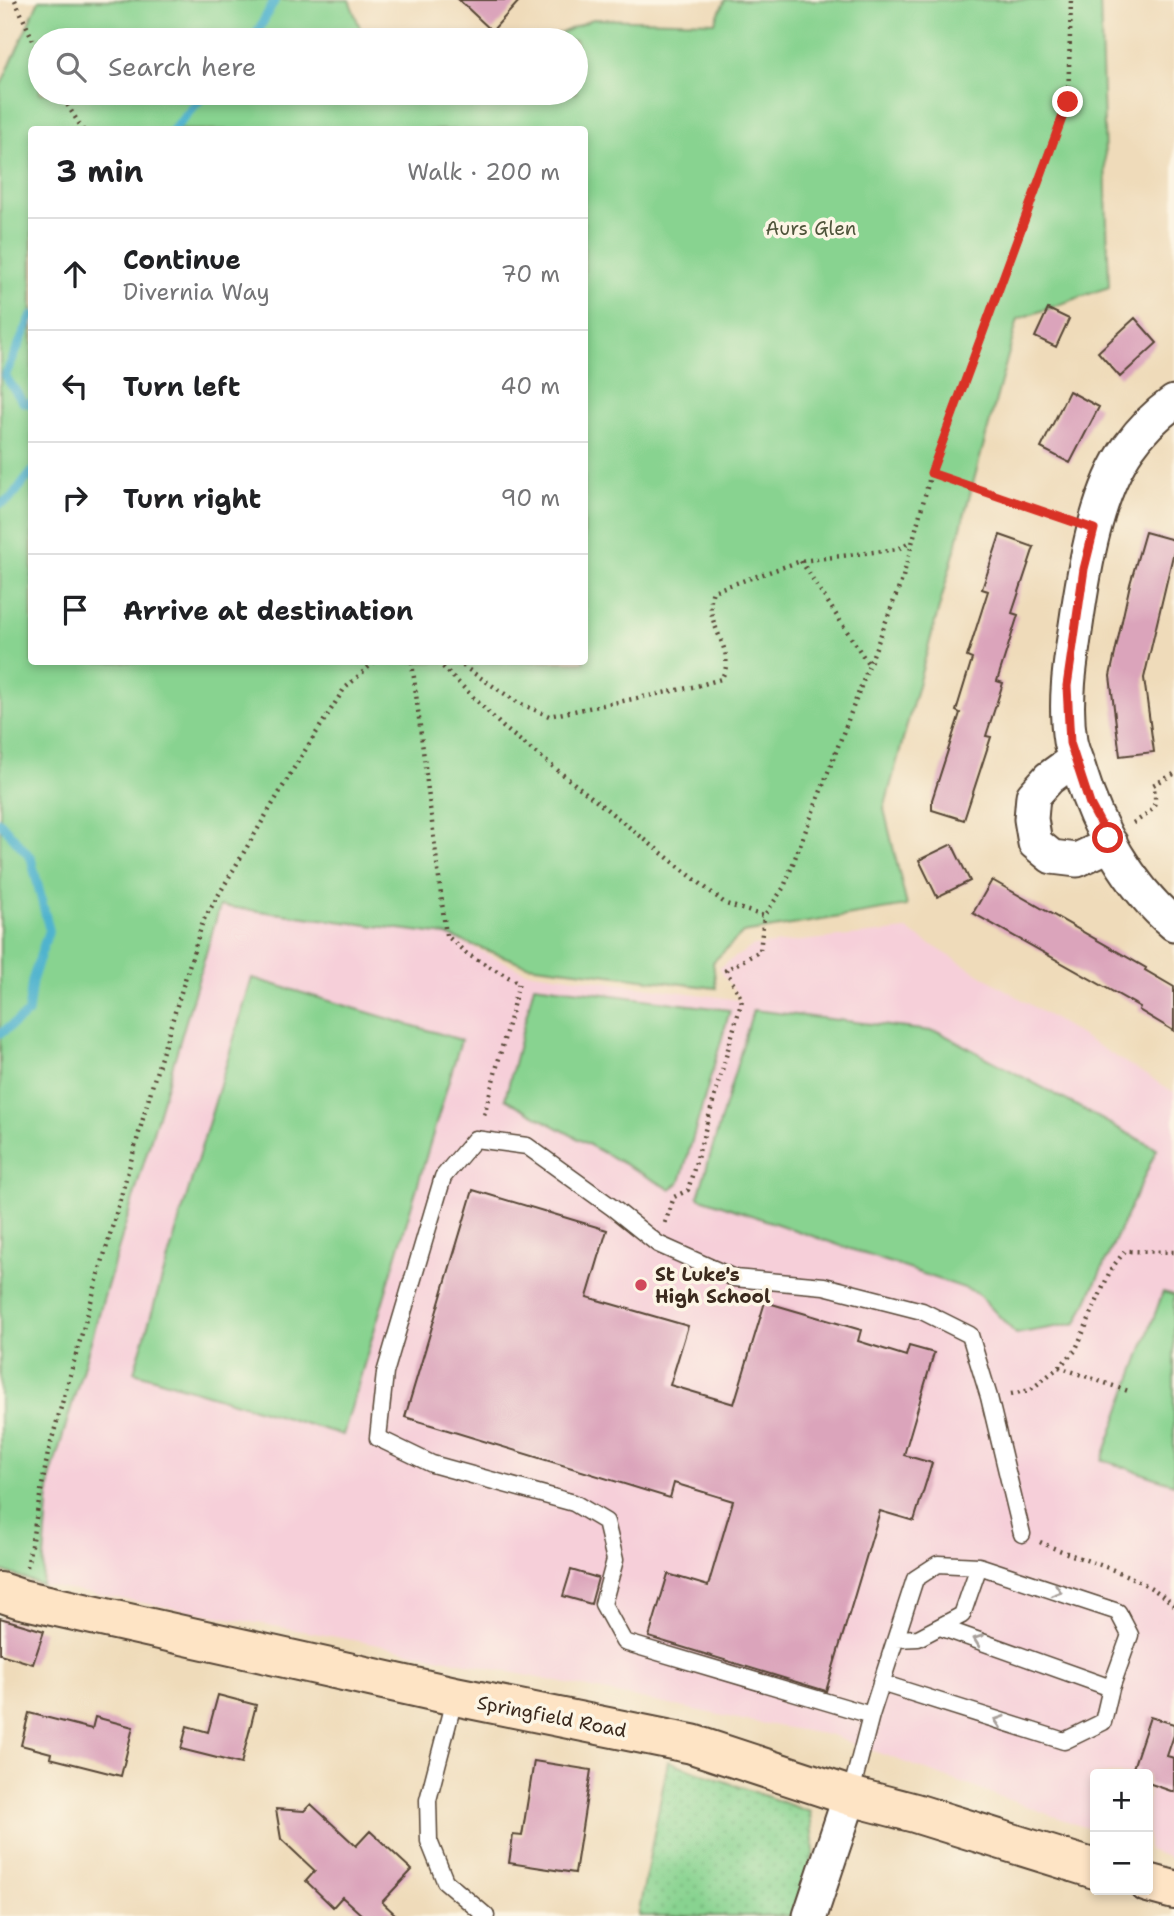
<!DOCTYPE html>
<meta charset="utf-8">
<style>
:root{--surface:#fff;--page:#f6f6f6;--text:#202124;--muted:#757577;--line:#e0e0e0}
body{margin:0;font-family:"Shantell Sans",sans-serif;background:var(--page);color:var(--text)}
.controls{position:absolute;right:21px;bottom:21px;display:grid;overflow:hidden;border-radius:7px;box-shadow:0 4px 10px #0003}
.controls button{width:63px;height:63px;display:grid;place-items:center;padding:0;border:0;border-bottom:2px solid var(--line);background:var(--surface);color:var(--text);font:35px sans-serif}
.stop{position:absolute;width:21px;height:21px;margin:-16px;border:5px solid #d93025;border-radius:50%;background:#fff}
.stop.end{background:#d93025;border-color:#fff;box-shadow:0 2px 7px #0008}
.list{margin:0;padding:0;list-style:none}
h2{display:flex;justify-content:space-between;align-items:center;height:91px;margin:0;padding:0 28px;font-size:30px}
h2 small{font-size:23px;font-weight:400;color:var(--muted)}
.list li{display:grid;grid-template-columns:46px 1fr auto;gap:21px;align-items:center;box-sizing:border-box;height:112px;padding:0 28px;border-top:2px solid var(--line)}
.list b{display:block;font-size:26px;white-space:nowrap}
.list p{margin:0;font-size:23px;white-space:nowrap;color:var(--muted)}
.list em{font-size:23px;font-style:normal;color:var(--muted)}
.icon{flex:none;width:38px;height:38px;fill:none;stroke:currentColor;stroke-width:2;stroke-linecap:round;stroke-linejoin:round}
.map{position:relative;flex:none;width:1174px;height:1916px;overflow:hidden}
.search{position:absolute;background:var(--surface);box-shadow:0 4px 10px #0003;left:28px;top:28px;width:560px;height:77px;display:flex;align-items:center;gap:18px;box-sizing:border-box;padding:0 24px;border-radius:38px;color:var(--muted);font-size:26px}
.panel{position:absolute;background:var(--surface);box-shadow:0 4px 10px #0003;left:28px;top:126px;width:560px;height:539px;border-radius:7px}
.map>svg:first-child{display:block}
.built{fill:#f6cfd9}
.grass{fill:url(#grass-dots);stroke:#627e57;stroke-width:2}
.park{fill:#88d390;stroke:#627e57;stroke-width:2;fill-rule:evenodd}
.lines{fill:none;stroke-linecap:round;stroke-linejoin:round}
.stream{stroke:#4fb3ce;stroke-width:9}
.building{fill:#dba4bb}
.lane-casing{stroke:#564535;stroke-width:19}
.street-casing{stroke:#564535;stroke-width:37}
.secondary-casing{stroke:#564535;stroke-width:42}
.path{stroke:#564535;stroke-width:4.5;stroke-dasharray:2 5;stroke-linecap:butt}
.lane{stroke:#fff;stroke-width:16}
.street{stroke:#fff;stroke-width:33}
.secondary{stroke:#fee4c5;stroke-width:38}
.oneway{stroke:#a79f9a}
.route{stroke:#d93025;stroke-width:9}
.poi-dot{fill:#d1495b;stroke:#fcf5e5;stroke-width:2.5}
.labels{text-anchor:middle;stroke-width:7;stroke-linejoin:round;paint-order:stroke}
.park-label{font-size:19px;fill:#4e543a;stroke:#fcf5e5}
.poi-label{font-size:19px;font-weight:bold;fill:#3b2a1e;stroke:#fcf5e5;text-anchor:start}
.street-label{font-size:19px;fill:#3b2a1e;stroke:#fcf5e5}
</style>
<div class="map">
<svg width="1174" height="1916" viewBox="0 0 1174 1916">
<defs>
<pattern id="grass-dots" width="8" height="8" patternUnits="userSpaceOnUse" patternTransform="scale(1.75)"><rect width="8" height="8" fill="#88d390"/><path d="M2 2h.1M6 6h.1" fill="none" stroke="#76b57c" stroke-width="1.8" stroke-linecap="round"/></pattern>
</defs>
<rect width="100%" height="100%" fill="#fcf5e5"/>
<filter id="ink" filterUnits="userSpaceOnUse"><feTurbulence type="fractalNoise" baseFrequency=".0143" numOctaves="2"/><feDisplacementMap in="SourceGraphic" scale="14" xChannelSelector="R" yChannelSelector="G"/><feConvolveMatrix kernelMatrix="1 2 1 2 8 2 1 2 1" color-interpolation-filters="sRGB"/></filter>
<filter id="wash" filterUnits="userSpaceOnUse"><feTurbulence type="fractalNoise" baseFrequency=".00686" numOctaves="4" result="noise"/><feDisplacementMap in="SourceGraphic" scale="28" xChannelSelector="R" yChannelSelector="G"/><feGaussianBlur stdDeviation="1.57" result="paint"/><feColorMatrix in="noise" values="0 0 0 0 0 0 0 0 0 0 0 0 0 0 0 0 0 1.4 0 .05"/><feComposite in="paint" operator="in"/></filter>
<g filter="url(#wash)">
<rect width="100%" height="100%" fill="#efdbba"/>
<path class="built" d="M220,906l226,29 79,36 216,29 -23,-32 35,-22 154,-16 267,162v767l-26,-9v-76h-53v57l-266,-96 -81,-14 -389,-80 -317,-56 8,-106z"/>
<path class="grass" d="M668,1761l142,51 4,40 -23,64h-153z"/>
<path class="park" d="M39,0h310l16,40h-325v53h536v-53h-31l48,-21 122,3 10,-22h375l9,287 -91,32 -134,490 23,97 -164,27 -30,29 3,26 -189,-23 -81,-30 -226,-29 -170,573 -8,106 -42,-15v-1483zM32,130h552v532h-552z
M252,978l209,62 -118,395 -209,-63z
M534,985l196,25 -50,172 -10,7 -165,-90z
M753,1010l186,22 218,117 -80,174 -61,11 -40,-42 -278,-95z
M1163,1292l11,3v189l-72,-24z"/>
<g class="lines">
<path class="stream" d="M253,40l22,-40
M173,130l33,-37
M32,315l-27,61 18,26 9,2
M0,504l10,-5 22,-27
M0,822l31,36 18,71 -17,52 -4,32 -28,21"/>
</g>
<g id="blocks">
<path class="building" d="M459,0h61l-28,31z
M1048,309l21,10 -13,28 -21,-10z
M1135,318l22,25 -37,34 -22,-25z
M1069,391l30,16 -29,56 -29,-15z
M1145,532l29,8v11l-30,127 10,74 -34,4 -10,-80 20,-92z
M1000,535l34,12 -22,66 6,2 -21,66 6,2 -17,53 5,1 -27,83 -32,-10v-10l28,-87 -4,-2 16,-52 -5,-2 21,-66 -6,-2z
M952,844l18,37 -33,16 -18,-37z
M992,880l154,88 -1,2 29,17v44l-35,-21 1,-3 -167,-94z
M473,1190l134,40 -20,67 101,29 -18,59 64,19 31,-102 96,28 -3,11 48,15 3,-10 25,7 -30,102 28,8 -18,58 -34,-10 -54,180 -177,-54 19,-63 40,12 25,-85 -59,-18 -4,15 -265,-81z
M571,1570l27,8 -7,26 -28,-8z
M0,1618l44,13 -11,33 -33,-10z
M218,1695l38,10 -15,59 -60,-15 6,-23 21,6z
M29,1713l63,16 3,-12 38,10 -12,49 -71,-18 1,-5 -30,-8z
M1150,1717l24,7v11l-7,21 7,2v34l-26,-9v-9h-10l1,-5 -6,-1z
M534,1761l57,9 -16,103 -66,-10 4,-28 9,1z
M311,1804l45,42 14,-15 42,39 -30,32 15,14h-34l-21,-19 -9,10 -27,-26 9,-10 -34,-32 -5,-30 28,2z"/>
</g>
</g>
<g filter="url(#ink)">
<use href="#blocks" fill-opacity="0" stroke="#564535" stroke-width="2"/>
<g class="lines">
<defs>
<path id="lane" d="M940,1627l171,61
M896,1639l22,-1 44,-23 17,-49
M455,1696l-27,104 1,41 16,40 41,35
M871,1715l-247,-73 -21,-38 12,-44 -9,-38 -32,-19 -142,-39 -54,-26 7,-65 58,-196 32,-38 52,7 86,62 45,36 76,34 90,8 98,25 48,24 19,62 33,137
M850,1796l21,-81 44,-136 23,-15 41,2 139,46 12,23 -19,53 -8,34 -39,19 -183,-58"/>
<path id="street" d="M1174,402c-17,12 -33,28 -45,45 -33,46 -45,122 -53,178 -6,39 -12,77 -6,116 2,11 7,21 10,31 17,56 49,114 94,152
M1075,759l-26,19 -16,18 -2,23 4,24 17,14 25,3 34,-16
M810,1916l40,-120"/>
<path id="secondary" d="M0,1592l21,7 434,97 237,48 158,52 65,17 180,56
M1148,1883l26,7"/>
</defs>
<use href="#lane" class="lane-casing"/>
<use href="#street" class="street-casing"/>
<use href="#secondary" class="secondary-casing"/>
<path class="path" d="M15,0l25,56
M60,93l23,37
M931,473l135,46
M801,561l68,104
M412,662l34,273 21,19 52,29 -36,136
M438,662l65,65 223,177 38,12 20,-29 119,-310 28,-104 137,-371 3,-102
M457,662l60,40 32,14 148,-30 24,-7c19,-29 -20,-54 -8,-88l88,-30 97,-12 13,-8
M1133,823c19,-11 26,-15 20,-38l21,-11
M665,1223l9,-26 14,-7 54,-190 -16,-30 34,-19 4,-35
M1059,1367l69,24
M1011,1394l19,-4 29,-23 16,-16 36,-82 14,-18 49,1
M1040,1542c45,21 97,29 134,63
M27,1567l21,-114 106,-373 49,-159 91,-153 50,-79 30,-27"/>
<use href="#lane" class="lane"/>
<use href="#street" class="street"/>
<use href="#secondary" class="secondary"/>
</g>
<defs><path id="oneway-chevron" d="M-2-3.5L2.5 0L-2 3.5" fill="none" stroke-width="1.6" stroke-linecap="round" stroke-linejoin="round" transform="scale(1.75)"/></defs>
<g class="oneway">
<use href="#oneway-chevron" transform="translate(1057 1591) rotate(19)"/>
<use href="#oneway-chevron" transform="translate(978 1640) rotate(-160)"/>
<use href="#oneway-chevron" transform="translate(999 1721) rotate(-162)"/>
</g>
</g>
<g class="lines" filter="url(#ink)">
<path class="route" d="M1068,102l-137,371 163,56 -10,40 -17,117 3,57 20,61 18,34"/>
</g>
<circle class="poi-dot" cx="641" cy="1285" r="7"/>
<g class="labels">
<g class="park-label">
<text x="811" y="235">Aurs Glen</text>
</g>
<g class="poi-label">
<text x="655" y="1281">St Luke's<tspan x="655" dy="22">High School</tspan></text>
</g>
<g class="street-label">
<text transform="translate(552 1716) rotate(11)" y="7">Springfield Road</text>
</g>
</g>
</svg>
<div class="controls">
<button>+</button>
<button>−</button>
</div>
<div class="stop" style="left:1108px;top:838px"></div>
<div class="stop end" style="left:1068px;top:102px"></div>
<div class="search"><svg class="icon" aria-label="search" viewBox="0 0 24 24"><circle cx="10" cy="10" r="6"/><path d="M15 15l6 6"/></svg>Search here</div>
<section class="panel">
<h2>3 min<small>Walk · 200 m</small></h2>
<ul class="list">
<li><svg class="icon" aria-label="ahead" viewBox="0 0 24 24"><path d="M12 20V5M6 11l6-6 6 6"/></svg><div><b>Continue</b><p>Divernia Way</p></div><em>70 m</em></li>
<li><svg class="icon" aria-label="left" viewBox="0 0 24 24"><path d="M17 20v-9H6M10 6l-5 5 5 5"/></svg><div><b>Turn left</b></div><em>40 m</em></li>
<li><svg class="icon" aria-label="right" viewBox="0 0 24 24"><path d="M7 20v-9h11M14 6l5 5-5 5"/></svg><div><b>Turn right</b></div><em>90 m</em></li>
<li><svg class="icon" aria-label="arrive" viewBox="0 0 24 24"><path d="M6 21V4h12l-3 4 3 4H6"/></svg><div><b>Arrive at destination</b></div></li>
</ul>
</section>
</div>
